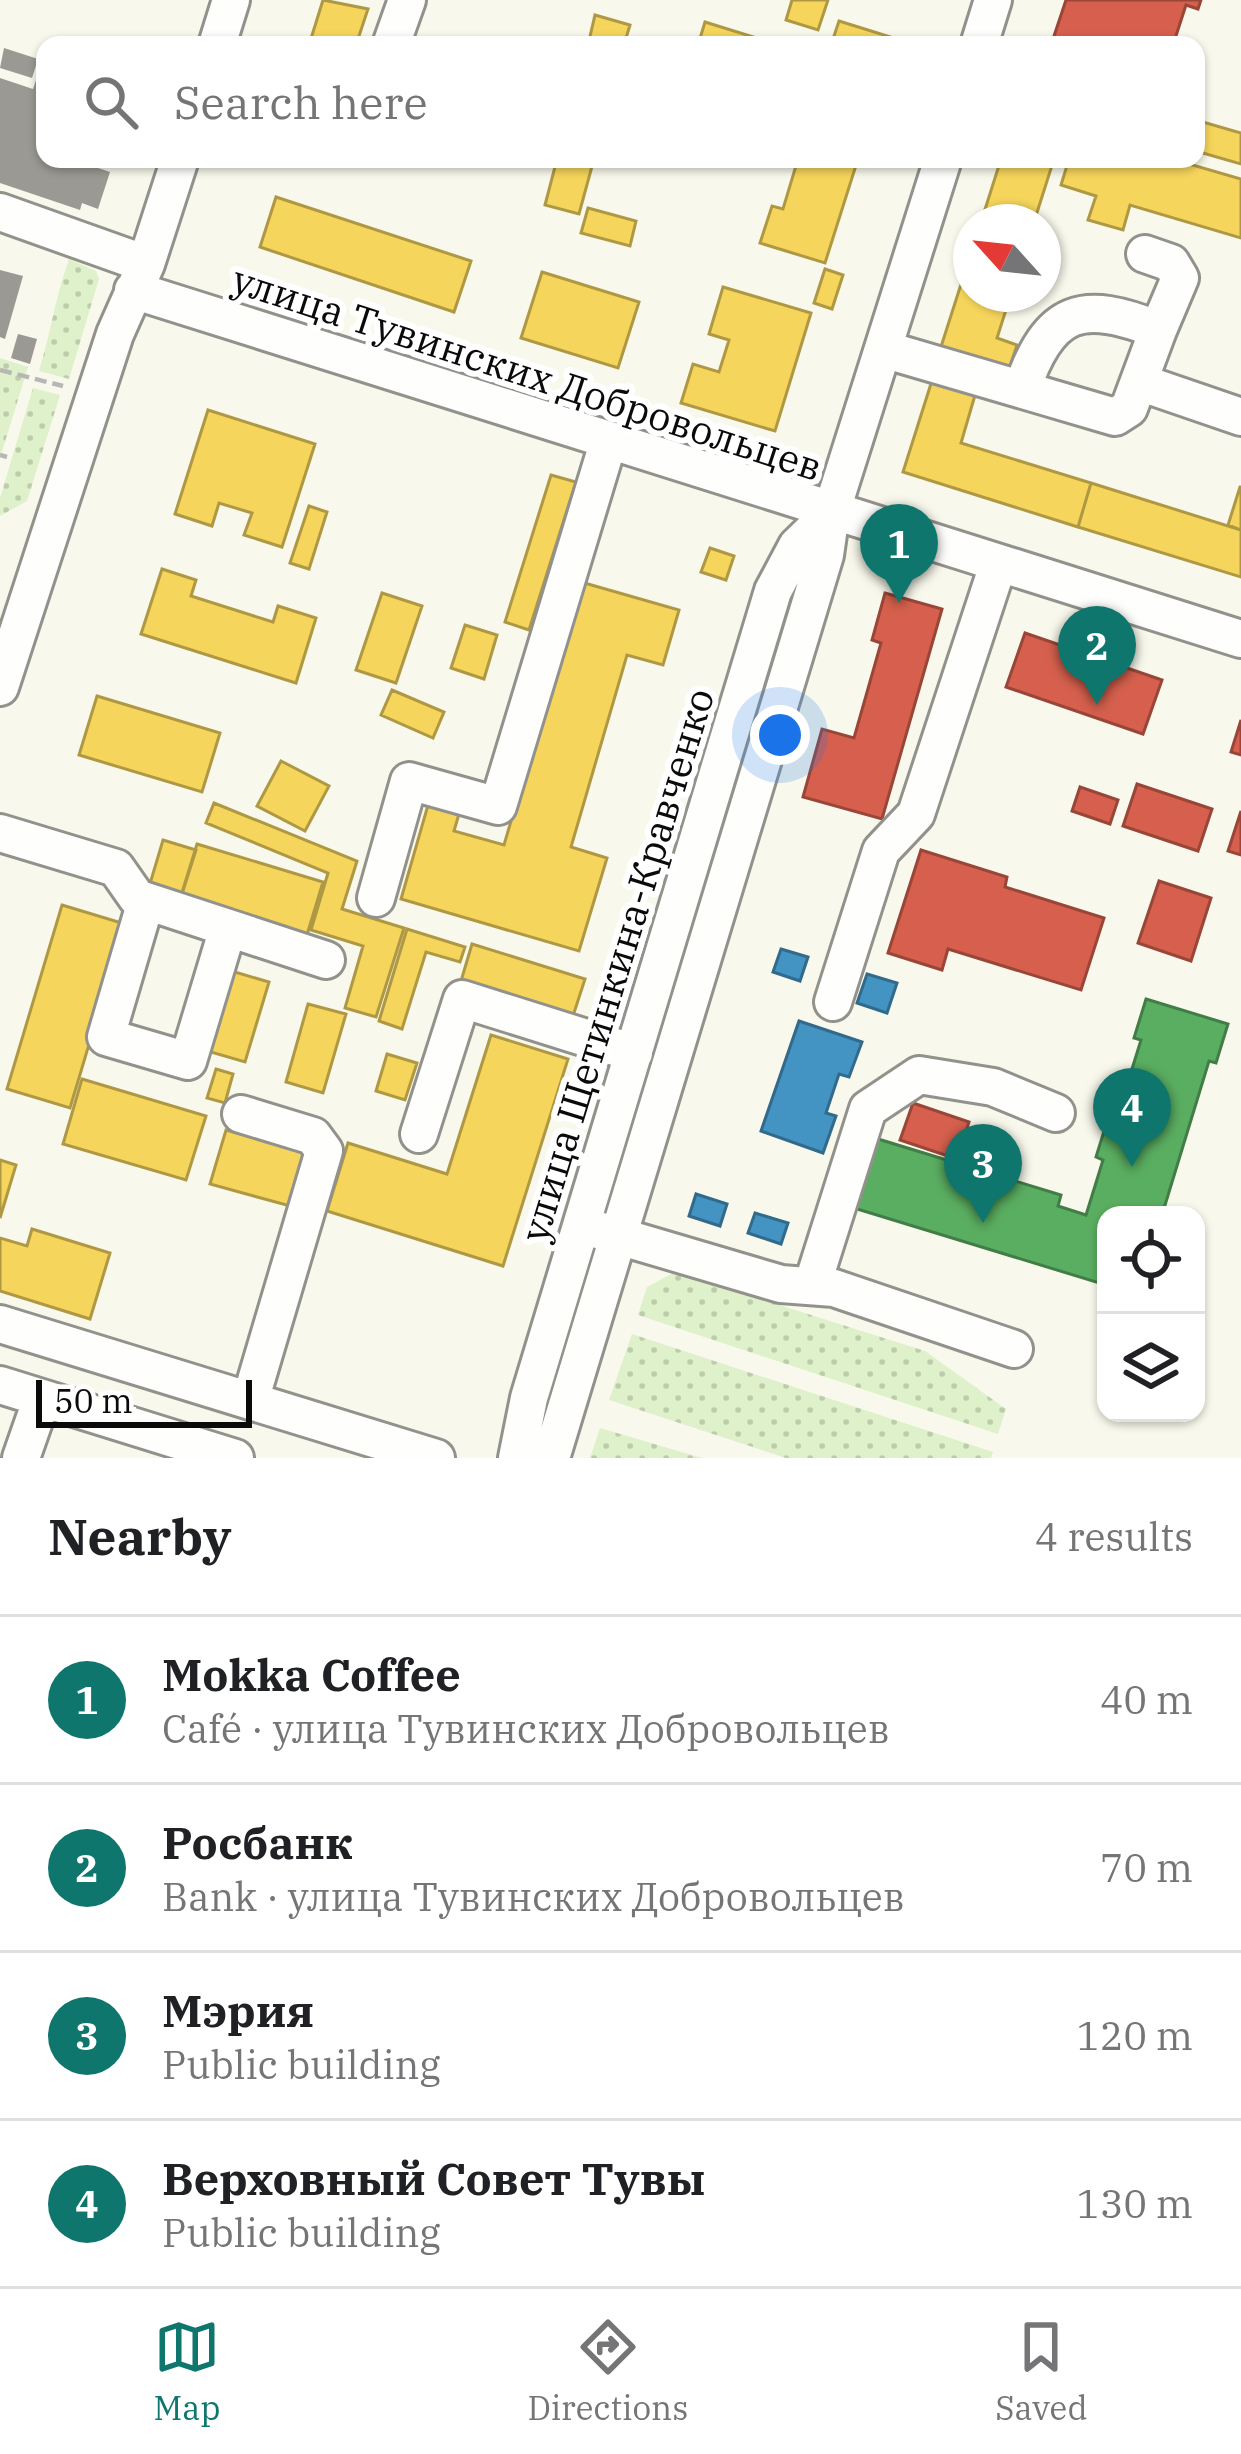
<!DOCTYPE html>
<meta charset="utf-8">
<style>
:root{--surface:#fff;--page:#f2f2f2;--text:#202124;--muted:#757577;--line:#e0e0e0;--accent:#0f766e}
body{margin:0;font-family:"IBM Plex Serif",serif;background:var(--page);color:var(--text)}
.controls{position:absolute;right:36px;bottom:36px;display:grid;overflow:hidden;border-radius:24px;box-shadow:0 3px 9px #0004}
.controls button{width:108px;height:108px;display:grid;place-items:center;padding:0;border:0;border-bottom:3px solid var(--line);background:var(--surface);color:var(--text);font:60px sans-serif}
.compass{position:absolute;left:953px;top:204px;width:108px;height:108px;border-radius:50%;background:var(--surface);box-shadow:0 3px 9px #0004;rotate:297deg}
.scale{position:absolute;left:36px;bottom:30px;width:216px;box-sizing:border-box;padding-left:12px;border:6px solid #0a0a0a;border-top:0;font-size:33px;line-height:42px;white-space:nowrap;color:#0a0a0a;-webkit-text-stroke:9px #fff;paint-order:stroke}
.you{position:absolute;left:780px;top:735px;width:42px;height:42px;margin:-30px;border:9px solid #fff;border-radius:50%;background:#1a73e8;box-shadow:0 0 0 18px #1a73e833}
.badge{display:grid;place-items:center;width:78px;height:78px;border-radius:50%;background:var(--accent);color:#fff;font-size:39px;font-weight:700}
.pin{position:absolute;translate:-50% -99px;filter:drop-shadow(0 3px 6px #0008)}
.pin::after{content:'';position:absolute;top:63px;width:42px;height:36px;background:inherit;clip-path:polygon(0 0,100% 0,50% 100%)}
.list{margin:0;padding:0;list-style:none}
h2{display:flex;justify-content:space-between;align-items:center;height:156px;margin:0;padding:0 48px;font-size:51px}
h2 small{font-size:39px;font-weight:400;color:var(--muted)}
.list li{display:grid;grid-template-columns:78px 1fr auto;gap:36px;align-items:center;box-sizing:border-box;height:168px;padding:0 48px;border-top:3px solid var(--line)}
.list b{display:block;font-size:45px;white-space:nowrap}
.list p{margin:0;font-size:39px;white-space:nowrap;color:var(--muted)}
.list em{font-size:39px;font-style:normal;color:var(--muted)}
.icon{flex:none;width:66px;height:66px;fill:none;stroke:currentColor;stroke-width:2;stroke-linecap:round;stroke-linejoin:round}
.map{position:relative;flex:none;width:1241px;height:1458px;overflow:hidden}
.search{position:absolute;background:var(--surface);box-shadow:0 3px 9px #0004;left:36px;right:36px;top:36px;height:132px;display:flex;align-items:center;gap:30px;box-sizing:border-box;padding:0 42px;border-radius:24px;color:var(--muted);font-size:45px}
.sheet{height:828px;background:var(--surface)}
nav{display:flex;justify-content:space-around;align-items:center;box-sizing:border-box;height:168px;border-top:3px solid var(--line);background:var(--surface);font-size:33px;color:var(--muted)}
nav a{display:grid;justify-items:center;gap:6px}
nav .on{color:var(--accent)}
.map>svg:first-child{display:block}
.grass{fill:url(#grass-dots)}
.homes{fill:#f6d55c;stroke:#af9843;stroke-width:3}
.shops{fill:#d6604d;stroke:#994639;stroke-width:3}
.schools{fill:#4393c3;stroke:#326a8c;stroke-width:3}
.public{fill:#5aae61;stroke:#427d47;stroke-width:3}
.building{fill:#9b9993}
.lines{fill:none;stroke-linecap:round;stroke-linejoin:round}
.minor-casing{stroke:#92918c;stroke-width:42}
.path{stroke:#b7b7b5;stroke-width:4.5;stroke-dasharray:12 6;stroke-linecap:butt}
.minor{stroke:#fefefc;stroke-width:36}
.labels{text-anchor:middle;stroke-width:12;stroke-linejoin:round;paint-order:stroke}
.street-label{font-size:39px;fill:#0a0a0a;stroke:#fff}
</style>
<div class="map">
<svg width="1241" height="1458" viewBox="0 0 1241 1458">
<defs>
<pattern id="grass-dots" width="8" height="8" patternUnits="userSpaceOnUse" patternTransform="scale(3)"><rect width="8" height="8" fill="#def1ca"/><path d="M2 2h.1M6 6h.1" fill="none" stroke="#bdcdac" stroke-width="1.8" stroke-linecap="round"/></pattern>
</defs>
<rect width="100%" height="100%" fill="#f9f8ec"/>
<path class="grass" d="M69,259l27,12 3,8 -30,100 -30,-8c12,-39 16,-73 30,-112z
M0,358l28,9 -28,91z
M33,388l27,7 -33,106 -27,15v-18z
M675,1272l250,79 81,58 -8,25 -360,-119 9,-28z
M632,1334l361,118 -2,6h-205l-177,-58z
M600,1428l102,30h-112z"/>
<path class="homes" d="M323,0l45,9 -12,36h-47z
M792,0h36l-10,30 -32,-10z
M595,15l35,10 -6,20h-36z
M839,21l58,18 -1,6h-65z
M705,22l55,17 -1,6h-61z
M1196,120l45,13v31l-45,-13z
M557,159h37l-15,55 -34,-9z
M798,159h60l-33,104 -65,-20 12,-37 11,3z
M1001,159h53l-20,63h-53z
M1069,159h103l69,20v59l-111,-33 -7,25 -35,-10 8,-24 -35,-11z
M276,197l195,64 -17,51 -194,-65z
M588,208l48,13 -6,25 -49,-13z
M971,253v41h40l-14,44 20,7 -10,30 -68,-22z
M825,269l18,6 -11,34 -18,-6z
M542,272l97,30 -21,66 -97,-30z
M723,287l88,26 -36,118 -94,-28 12,-39 26,8 10,-32 -20,-6z
M935,371l43,14 -17,58 130,40 -13,44 -175,-55z
M208,410l107,34 -33,103 -38,-12 8,-22 -33,-10 -7,23 -37,-12z
M551,475l25,7 -47,148 -24,-8z
M1091,483l150,47v47l-163,-50z
M1240,487h1v43l-13,-5z
M309,506l18,6 -18,57 -19,-6z
M710,548l24,8 -8,24 -25,-8z
M162,569l34,11 -5,16 82,26 5,-16 38,12 -20,65 -155,-49z
M581,582l98,28 -16,55 -36,-10 -56,192 36,11 -28,93 -178,-52 27,-94 31,9 -5,17 50,14z
M382,593l40,13 -26,77 -40,-13z
M465,625l32,10 -13,44 -33,-11z
M392,690l52,22 -11,26 -52,-23z
M97,696l123,37 -18,59 -123,-37z
M281,761l48,25 -24,45 -48,-25z
M214,803l143,58 -15,48 62,19 -28,89 -31,-9 18,-62 -52,-16 17,-57 -122,-50z
M163,840l33,10 -15,47 -32,-10z
M197,844l126,38 -17,56 -126,-39z
M62,905l63,19 -55,184 -63,-19z
M407,929l58,18 -5,15 -34,-10 -24,77 -23,-8z
M472,944l113,35 -12,37 -112,-35z
M228,970l41,12 -24,80 -41,-12z
M308,1004l38,10 -23,79 -37,-11z
M491,1035l77,24 -65,207 -176,-55 21,-68 99,31z
M387,1054l30,9 -12,37 -29,-9z
M216,1069l17,5 -8,29 -18,-5z
M82,1079l124,37 -20,64 -123,-36z
M226,1130l79,23 -15,53 -80,-22z
M0,1160l16,5 -16,53z
M32,1229l78,24 -20,66 -90,-28v-53l27,8z"/>
<path class="shops" d="M1066,0h135l-3,9 -12,-4 -13,40h-122z
M885,593l57,16 -60,210 -79,-22 19,-68 32,9 27,-95 -9,-3z
M1025,633l137,47 -19,54 -137,-47z
M1241,720v35l-10,-3z
M1137,784l75,25 -14,42 -75,-25z
M1080,787l38,13 -8,24 -38,-13z
M1241,811v44l-13,-4z
M921,850l86,27 -2,10 99,31 -23,72 -133,-41 -6,21 -54,-17z
M1159,881l52,17 -20,63 -53,-18z
M913,1103l56,19 -12,37 -57,-19z"/>
<path class="schools" d="M781,949l27,8 -8,24 -27,-9z
M867,974l30,9 -10,30 -30,-10z
M799,1021l63,21 -13,35 -10,-3 -13,39 10,3 -13,37 -62,-22z
M696,1194l31,10 -7,22 -31,-10z
M755,1213l33,10 -7,21 -33,-11z"/>
<path class="public" d="M1146,999l82,25 -12,39 -7,-2 -47,154h-56v70l-262,-80 21,-70 196,60 -3,11 28,9 17,-55 -7,-3 14,-45 8,2 23,-74 -7,-2z"/>
<path class="building" d="M4,48l34,11 -6,19 -32,-10z
M0,78l33,11 3,-9 9,3v76h53l-3,8 15,5 -12,37 -16,-6 -2,7 -80,-27z
M0,270l23,6 -18,63 -5,-2z
M18,334l19,5 -7,25 -19,-6z"/>
<g class="lines">
<defs>
<path id="minor" d="M217,45l14,-45
M391,45l16,-45
M979,45l14,-45
M0,212l146,52
M1145,254l26,9 9,15 -22,52
M133,290l1108,349
M883,349l232,68 14,-9 29,-78c-76,-31 -109,-21 -136,59
M1139,382l102,35
M0,687l115,-353 31,-70 34,-105
M0,833l116,35 21,30 189,62
M376,898l33,-117 89,25 110,-363
M146,901l-40,136 82,24 40,-133
M833,1002l48,-151 35,-37 82,-249
M241,1114l72,22 11,15 -74,250
M419,1134l43,-135 172,54
M598,1230l183,54 53,4 180,61
M812,1286l56,-177 51,-34 74,12 63,26
M0,1324l436,134
M0,1385l235,73
M21,1458l21,-60
M517,1458l12,-60 244,-807 24,-45 34,-33
M551,1458l274,-903 6,-42 112,-354"/>
</defs>
<use href="#minor" class="minor-casing"/>
<path class="path" d="M0,370l63,16
M0,455l7,2"/>
<use href="#minor" class="minor"/>
</g>
<g class="labels">
<g class="street-label">
<text transform="translate(527 373) rotate(18)" y="14">улица Тувинских Добровольцев</text>
<text transform="translate(617 965) rotate(-73)" y="14">улица Щетинкина-Кравченко</text>
</g>
</g>
</svg>
<div class="controls">
<button><svg class="icon" aria-label="locate" viewBox="0 0 24 24"><circle cx="12" cy="12" r="6"/><path d="M12 2v4M12 18v4M2 12h4M18 12h4"/></svg></button>
<button><svg class="icon" aria-label="layers" viewBox="0 0 24 24"><path d="M12 4l9 5-9 5-9-5zM3 14l9 5 9-5"/></svg></button>
</div>
<svg class="compass" viewBox="-18 -18 36 36"><path d="M0-13l5 13h-10z" fill="#e53935"/><path d="M0 13l5-13h-10z" fill="#757577"/></svg>
<div class="scale">50 m</div>
<div class="you"></div>
<div class="pin badge" style="left:899px;top:603px">1</div>
<div class="pin badge" style="left:1097px;top:705px">2</div>
<div class="pin badge" style="left:983px;top:1223px">3</div>
<div class="pin badge" style="left:1132px;top:1167px">4</div>
<div class="search"><svg class="icon" aria-label="search" viewBox="0 0 24 24"><circle cx="10" cy="10" r="6"/><path d="M15 15l6 6"/></svg>Search here</div>
</div>
<section class="sheet">
<h2>Nearby<small>4 results</small></h2>
<ul class="list">
<li><span class="badge">1</span><div><b>Mokka Coffee</b><p>Café · улица Тувинских Добровольцев</p></div><em>40 m</em></li>
<li><span class="badge">2</span><div><b>Росбанк</b><p>Bank · улица Тувинских Добровольцев</p></div><em>70 m</em></li>
<li><span class="badge">3</span><div><b>Мэрия</b><p>Public building</p></div><em>120 m</em></li>
<li><span class="badge">4</span><div><b>Верховный Совет Тувы</b><p>Public building</p></div><em>130 m</em></li>
</ul>
</section>
<nav>
<a class="on"><svg class="icon" aria-label="map" viewBox="0 0 24 24"><path d="M3 6l6-2 6 2 6-2v14l-6 2-6-2-6 2zM9 4v14M15 6v14"/></svg>Map</a>
<a><svg class="icon" aria-label="directions" viewBox="0 0 24 24"><path d="M12 3l9 9-9 9-9-9zM9 14v-3h6M13 9l2 2-2 2"/></svg>Directions</a>
<a><svg class="icon" aria-label="saved" viewBox="0 0 24 24"><path d="M7 4h10v16l-5-4-5 4z"/></svg>Saved</a>
</nav>
